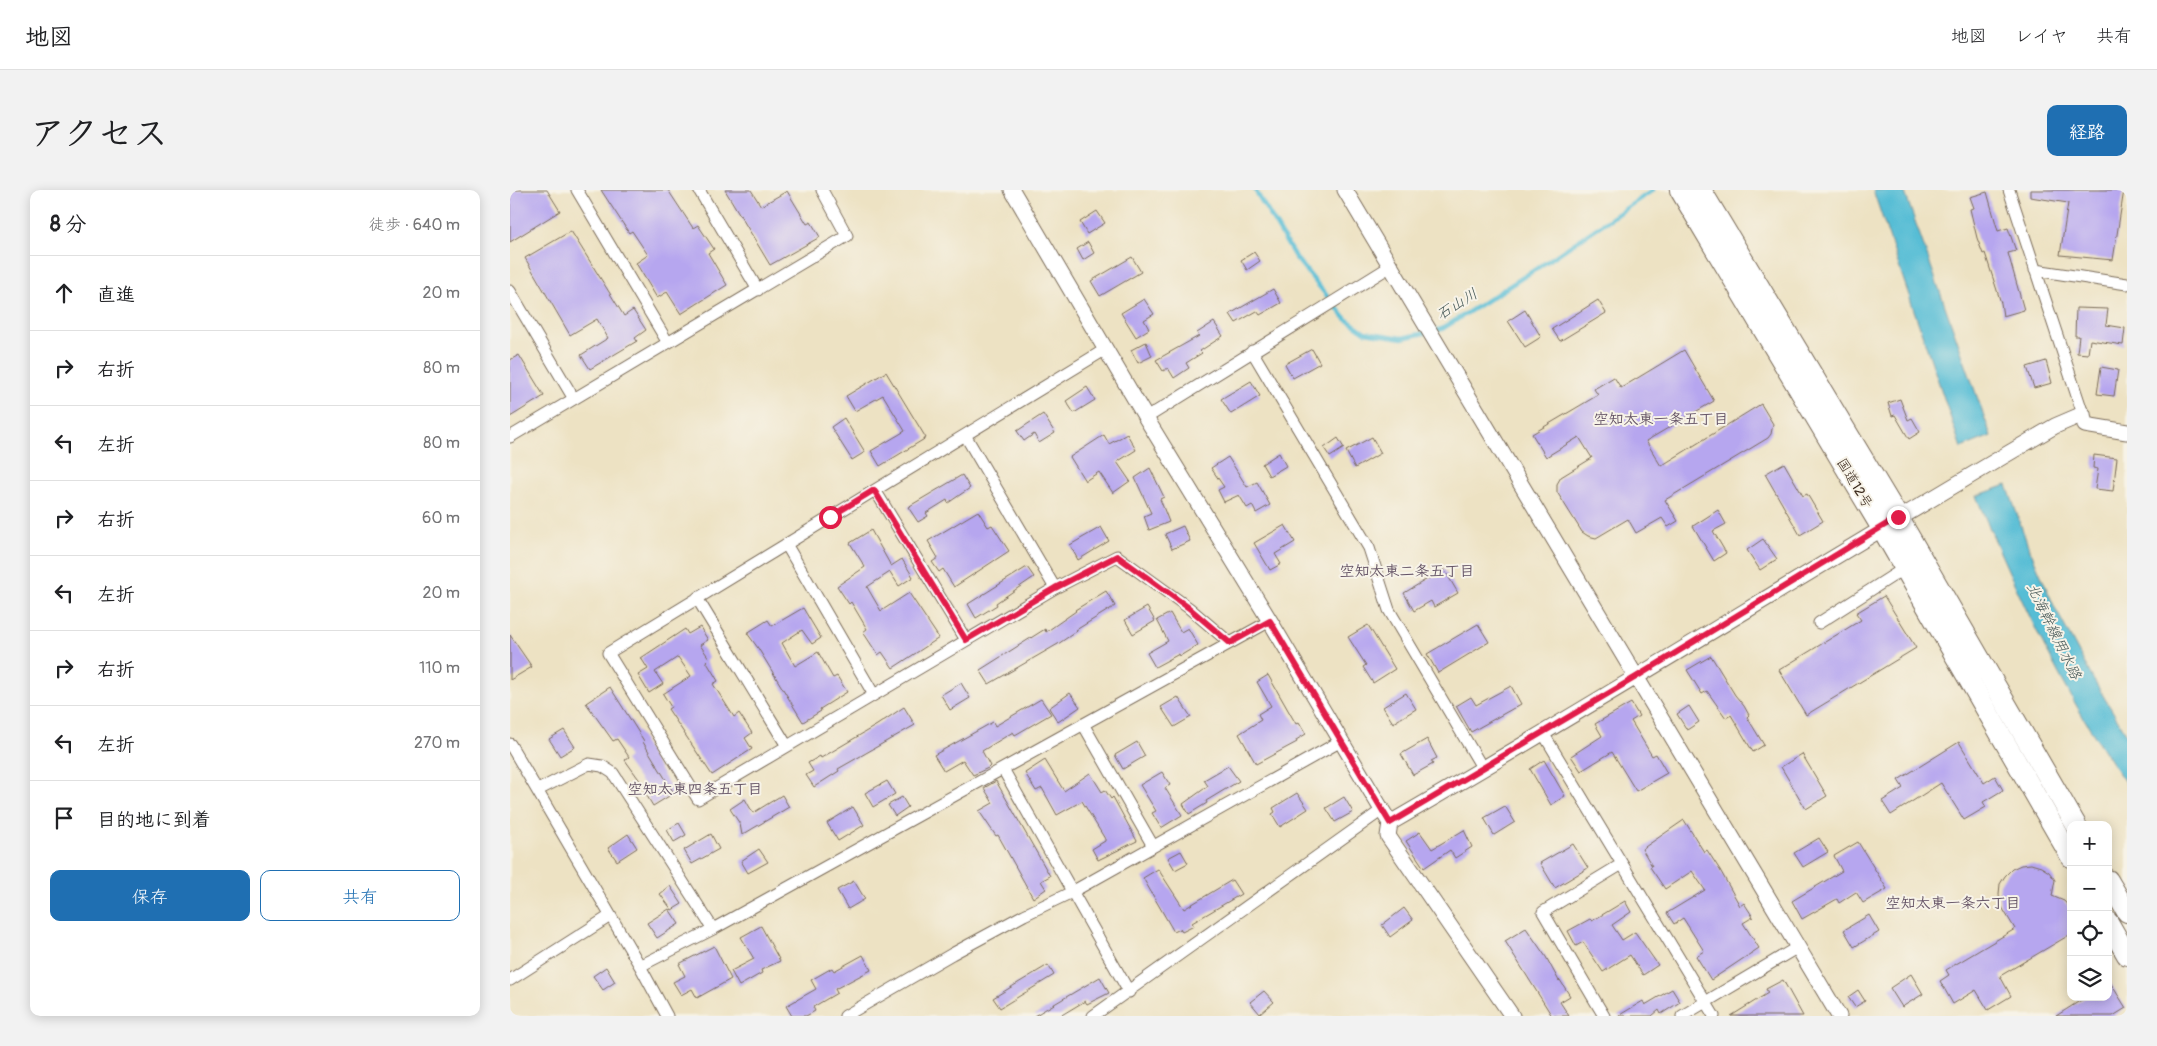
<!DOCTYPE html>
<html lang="ja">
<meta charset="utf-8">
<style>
:root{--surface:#fff;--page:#f2f2f2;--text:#202124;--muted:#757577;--line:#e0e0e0;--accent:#1f6fb2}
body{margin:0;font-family:Pangolin,"Klee One",sans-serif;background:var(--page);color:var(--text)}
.controls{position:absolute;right:15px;bottom:15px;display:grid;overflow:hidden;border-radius:10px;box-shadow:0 2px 12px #0003}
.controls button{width:45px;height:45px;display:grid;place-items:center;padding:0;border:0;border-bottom:1px solid var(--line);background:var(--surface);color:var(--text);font:25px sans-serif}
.stop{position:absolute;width:15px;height:15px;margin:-11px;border:4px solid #e11d48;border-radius:50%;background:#fff}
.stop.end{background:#e11d48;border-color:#fff;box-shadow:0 1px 5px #0008}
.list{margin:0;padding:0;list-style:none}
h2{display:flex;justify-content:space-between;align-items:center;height:65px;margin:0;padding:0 20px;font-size:21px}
h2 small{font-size:16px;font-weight:400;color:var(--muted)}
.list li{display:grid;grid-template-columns:32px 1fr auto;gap:15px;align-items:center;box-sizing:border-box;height:75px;padding:0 20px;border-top:1px solid var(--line)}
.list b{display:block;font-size:19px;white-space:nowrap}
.list em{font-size:16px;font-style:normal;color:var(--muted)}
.actions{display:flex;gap:10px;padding:15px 20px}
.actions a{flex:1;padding:11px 0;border:1px solid var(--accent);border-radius:10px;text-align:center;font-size:18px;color:var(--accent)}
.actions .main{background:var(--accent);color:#fff}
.icon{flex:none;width:28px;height:28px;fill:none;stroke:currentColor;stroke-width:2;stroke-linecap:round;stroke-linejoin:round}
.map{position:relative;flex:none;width:1617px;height:826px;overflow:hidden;border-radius:10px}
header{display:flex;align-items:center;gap:30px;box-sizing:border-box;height:70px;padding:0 25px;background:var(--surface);border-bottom:1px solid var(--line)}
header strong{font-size:24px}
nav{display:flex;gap:28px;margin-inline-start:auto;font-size:18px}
.intro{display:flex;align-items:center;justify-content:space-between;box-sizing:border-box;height:120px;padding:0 30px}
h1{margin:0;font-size:35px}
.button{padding:12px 22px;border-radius:10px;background:var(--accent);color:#fff;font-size:18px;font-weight:700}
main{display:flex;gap:30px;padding:0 30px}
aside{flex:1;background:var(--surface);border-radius:10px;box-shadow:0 2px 12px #0003}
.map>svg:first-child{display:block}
.water{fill:#57bdd5;stroke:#49747a}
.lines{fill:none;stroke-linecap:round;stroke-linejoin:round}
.stream{stroke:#57bdd5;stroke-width:4.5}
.building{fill:#b6a6ef}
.minor-casing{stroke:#796a58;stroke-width:13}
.tertiary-casing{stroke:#796a58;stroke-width:17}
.trunk-casing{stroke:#796a58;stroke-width:22}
.minor{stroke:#fff;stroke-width:11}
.tertiary{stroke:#fff;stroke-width:15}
.trunk{stroke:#fff;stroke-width:20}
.route{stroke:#e11d48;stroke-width:6}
.labels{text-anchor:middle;stroke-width:4;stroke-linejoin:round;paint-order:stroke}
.street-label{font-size:14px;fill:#3b2a1e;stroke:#f7f3e8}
.water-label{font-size:15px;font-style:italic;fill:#435655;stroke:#f7f3e8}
.neighbourhood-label{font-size:15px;font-weight:bold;fill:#665567;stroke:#f7f3e8}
</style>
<header>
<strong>地図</strong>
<nav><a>地図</a><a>レイヤ</a><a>共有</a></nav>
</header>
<div class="intro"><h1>アクセス</h1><a class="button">経路</a></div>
<main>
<aside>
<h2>8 分<small>徒歩 · 640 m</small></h2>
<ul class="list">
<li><svg class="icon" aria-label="ahead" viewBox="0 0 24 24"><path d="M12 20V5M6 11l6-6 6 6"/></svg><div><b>直進</b></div><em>20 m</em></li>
<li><svg class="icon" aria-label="right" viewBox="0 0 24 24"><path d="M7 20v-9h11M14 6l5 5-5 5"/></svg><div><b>右折</b></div><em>80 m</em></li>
<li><svg class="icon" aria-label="left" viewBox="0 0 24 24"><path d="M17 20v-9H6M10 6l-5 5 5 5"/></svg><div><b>左折</b></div><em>80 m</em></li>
<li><svg class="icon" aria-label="right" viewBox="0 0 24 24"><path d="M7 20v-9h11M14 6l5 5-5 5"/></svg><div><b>右折</b></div><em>60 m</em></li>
<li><svg class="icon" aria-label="left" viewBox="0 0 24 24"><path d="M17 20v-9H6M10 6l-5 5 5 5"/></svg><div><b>左折</b></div><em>20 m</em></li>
<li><svg class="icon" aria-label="right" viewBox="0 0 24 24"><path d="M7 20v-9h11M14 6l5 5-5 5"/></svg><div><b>右折</b></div><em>110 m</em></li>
<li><svg class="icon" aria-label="left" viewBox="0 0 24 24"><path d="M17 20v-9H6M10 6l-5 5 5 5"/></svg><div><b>左折</b></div><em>270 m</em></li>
<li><svg class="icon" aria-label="arrive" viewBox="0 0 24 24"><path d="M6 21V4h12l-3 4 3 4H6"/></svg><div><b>目的地に到着</b></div></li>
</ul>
<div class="actions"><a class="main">保存</a><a>共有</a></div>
</aside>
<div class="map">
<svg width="1617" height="826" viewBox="0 0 1617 826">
<rect width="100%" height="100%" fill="#f7f3e8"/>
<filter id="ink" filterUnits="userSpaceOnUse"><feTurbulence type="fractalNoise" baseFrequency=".02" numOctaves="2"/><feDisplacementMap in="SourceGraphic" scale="10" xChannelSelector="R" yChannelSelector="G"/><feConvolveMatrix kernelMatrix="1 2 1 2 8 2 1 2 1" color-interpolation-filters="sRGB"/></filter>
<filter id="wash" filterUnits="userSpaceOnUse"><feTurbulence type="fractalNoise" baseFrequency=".0096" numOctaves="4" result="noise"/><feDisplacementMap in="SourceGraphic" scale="20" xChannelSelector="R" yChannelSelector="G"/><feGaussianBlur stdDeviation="1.12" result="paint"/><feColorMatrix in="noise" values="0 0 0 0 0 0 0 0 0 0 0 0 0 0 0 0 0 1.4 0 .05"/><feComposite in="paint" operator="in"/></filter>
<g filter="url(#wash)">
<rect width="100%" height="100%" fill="#ede2c3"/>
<path class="water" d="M1363,0h31l87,246 -30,12z
M1497,295l20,58 28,65 38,71 34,56v50c-63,-89 -109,-189 -151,-289z"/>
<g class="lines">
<path class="stream" d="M745,0l40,67 51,62 19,13 37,6 40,-9 94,-60 117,-79"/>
</g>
<g id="blocks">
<path class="building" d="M0,0h37l13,21 -50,31z
M91,0h67l25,38 5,-3 16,24 -6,4 19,32 -46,29 -14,-22 -10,6 -21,-35 12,-8 -16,-24 -3,2z
M215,0h26l10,16 26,-15 20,33 4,-2 9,15 -50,28z
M1520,0h94l-11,70 -53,-5 8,-52 -38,-6z
M1477,2l11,39 10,-3 8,23 -8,2 16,57 -21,6 -2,-13 -16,-50 -2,1 -6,-16 -7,-29 4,-1 -4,-11z
M587,21l8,12 -18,11 -7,-12z
M61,41l53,85 9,-6 13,20 -11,8 2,3 -47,28 -9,-14 27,-17 -11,-19 -27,16 -45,-77z
M578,52l6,11 -11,7 -6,-11z
M744,62l6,9 -13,9 -6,-10z
M622,67l9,15 -41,24 -9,-15z
M763,99l8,14 -21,12 -3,-4 -21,12 -6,-9z
M634,109l10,15 -10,6 5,9 -13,8 -15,-24z
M1088,110l8,13 -46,28 -8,-12z
M1566,118l32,1 -2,16 19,3 -2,17 -33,-5 -2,14 -11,-1 2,-17h-4z
M1015,120l16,27 -16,10 -17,-26z
M704,132l9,14 -23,15 2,2 -16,10 3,5 -15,10 -6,-10 -5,3 -7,-11 43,-24 -2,-3z
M636,152l6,14 -14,7 -7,-13z
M802,159l8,14 -27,15 -8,-14z
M1174,160l30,51 -68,40 15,25 100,-62 12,20 -2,10 -3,4 -103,62 13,21 -10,6 -6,-9 -26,15 -8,-14 -32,19 -8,-2 -6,-4 -25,-40v-8l4,-7 31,-19 -13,-21 -33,20 -14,-23 66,-39 -4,-6 20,-12 7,11z
M9,165l25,41 -34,21v-57z
M1536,171l6,22 -18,5 -7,-21z
M1591,177l17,3 -4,26 -17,-2z
M376,182l40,66 -46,28 -9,-15 34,-20 -22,-36 -28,16 -9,-15z
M741,191l9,15 -29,18 -10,-15z
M577,197l8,13 -21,13 -8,-12z
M1390,209l8,21 4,-2 8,14 -11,7 -14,-24 -3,1 -4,-13z
M533,224l12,19 -16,10 -5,-9 -10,7 -7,-10z
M334,228l21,34 -13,8 -21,-33z
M617,244l9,16 -19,12 13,19 -17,12 -14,-21 -14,9 -15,-24 34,-22 5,9z
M862,247l9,16 -26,15 -9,-17z
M828,248l6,10 -14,9 -6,-9z
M769,263l7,13 -17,10 -7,-12z
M1584,265l23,3 -4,33 -18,-2 3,-20 -5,-1z
M718,267l19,30 10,-5 13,23 -14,8 -4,-8 -5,3 -8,-13 -15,7 -6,-12 6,-3 -13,-19z
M1274,273l19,33 4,-2 16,27 -23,14 -35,-61z
M640,278l14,29 -4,2 9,23 -20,8 -5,-14 7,-3 -16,-35z
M452,285l8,13 -22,15 -1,-3 -21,13 2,3 -10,6 -10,-15z
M1208,320l8,14 -13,7 13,22 -12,8 -21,-35z
M468,321l10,16 4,-2 17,26 -55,36 -11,-18 -4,3 -7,-10 6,-4 -10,-17z
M775,335l10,17 -20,12 6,10 -11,6 -16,-27z
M673,336l7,15 -18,8 -7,-15z
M591,337l8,14 -31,19 -8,-15z
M361,340l20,36 11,-7 11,18 -14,9 -9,-14 -23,15 14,24 28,-18 30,45 -46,30 -11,-16 -4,3 -15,-23 4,-3 -16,-27 -2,2 -12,-18 28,-19 -15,-24z
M1253,349l14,20 -17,11 -13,-20z
M517,377l7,10 -38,26 1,2 -21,13 -8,-14z
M934,379l14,24 -24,14 -3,-6 -17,10 -10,-18z
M596,401l9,15 -39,24 1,1 -19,13 -69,40 -9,-14 65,-41 1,3 30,-21 -1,-1z
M1374,406l32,52 -110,67 -27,-45 82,-50 -5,-7z
M637,417l8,14 -22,13 -8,-14z
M293,418l18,30 -9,6 -10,-14 -20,13 13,23 23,-14 15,26 4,-2 10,16 -27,17 1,2 -18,11 -45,-74 -11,-15 21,-13 4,6z
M660,423l11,19 7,-4 10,17 -18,11 -1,-2 -24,13 -8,-14 21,-12 -11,-21z
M968,434l11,18 -51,31 -11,-19z
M858,435l27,44 -22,14 -10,-16 3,-2 -18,-28z
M190,437l8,13 -8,5 9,13 -3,3 12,20 -5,3 21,33 5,-4 13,20 -7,5 7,11 -40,26 -44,-66 3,-2 -8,-13 28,-18 -13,-19 -23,15 8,12 -14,9 -11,-18 10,-6 -7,-11 44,-29 3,5z
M0,445l22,32 -22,13z
M1201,466l24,39 9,11 5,9 -2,2 17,28 -11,7 -22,-37 -5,3 -19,-27 -5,3 -15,-24z
M758,485l28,49 3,-2 7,12 -10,6 1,2 -41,22 -17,-30 22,-14 -3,-6 13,-8 -14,-24z
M451,493l9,15 -20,12 -9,-15z
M1001,496l10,18 -50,28 -15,-26 15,-9 5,8z
M100,497l34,54 -1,1 31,51 -21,13 -9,-15 2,-2 -21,-29 4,-3 -12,-18 -4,2 -27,-38z
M560,503l10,14 -22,15 -9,-14z
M896,503l10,16 -23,14 -10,-16z
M668,507l13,20 -17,10 -13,-20z
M531,509l10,15 -36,21 -2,-3 -31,19 8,15 -2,2 -15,7 -10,-15 -19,11 -10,-16 59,-33 2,4z
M1121,513l8,13 -8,5 21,35 4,-2 11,19 -31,18 -24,-39 -31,19 -10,-15 31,-20 -7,-12z
M1179,516l10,16 -12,8 -10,-16z
M394,517l11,18 -77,44 1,2 -25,16 -8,-12 7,-4 -5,-8 12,-7 1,2 56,-33z
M54,540l11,17 -15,9 -11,-17z
M917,549l10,19 -6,3 2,3 -20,11 -12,-21z
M627,552l8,14 -22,13 -8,-14z
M1449,552l25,41 11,-7 8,14 -20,12 3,5 -22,13 -23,-37 -50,32 -9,-14 21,-13 -5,-8z
M1292,564l25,42 -21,13 -25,-42z
M535,570l19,31 26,-18 12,19 3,-2 6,9 2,-2 24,44 -39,19 -6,-11 13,-8v-2l-23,-38 -25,14 -15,-27 -6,3 -11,-18z
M1034,570l21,36 -14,9 -21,-36z
M718,576l11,15 -33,20 1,2 -18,11 -6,-10 25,-18 -4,-6z
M652,582l8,13 -5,3 17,27 -21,13 -9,-15 4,-2 -16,-26z
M377,591l8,13 -22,13 -8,-14z
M486,591l54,95 -9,5 5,8 -13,9 -35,-63 -2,1 -17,-25 14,-8 -9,-15z
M787,603l11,16 -28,18 -8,-13 3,-2 -2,-4z
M272,605l7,12 -47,28 -2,-11 -10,-15 15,-10 8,14z
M392,607l6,10 -13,9 -7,-11z
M834,607l9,15 -18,10 -9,-14z
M995,616l10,16 -21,13 -10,-17z
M343,617l11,18 -26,16 -11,-18z
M1174,630l20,32 3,-2 13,20 20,36 4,-3 9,14 -10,6 16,25 -48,32 -15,-24 8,-5 -21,-33 -9,6 -7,-11 38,-23 -13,-19 -27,18 -15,-22 2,-1 -10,-17z
M169,633l7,12 -12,7 -7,-12z
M954,640l8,17 -17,11 -5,-8 -26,18 -18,-27 14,-9 12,17z
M118,644l9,14 -20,13 -9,-13z
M201,644l8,15 -27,15 -8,-14z
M1309,648l9,14 -25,15 -9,-14z
M1348,652l29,47 -24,14 -7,-11 -17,11 -2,-4 -35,20 -10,-18 50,-30 -8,-15z
M1063,654l15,24 -33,20 -15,-25z
M249,659l9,13 -20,11 -7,-12z
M671,661l7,12 -13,7 -7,-12z
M1521,674l10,3 8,5 6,8 -3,16 12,5 7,8v25l-71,42 11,20 -23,14 -12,-20 -23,14 -13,-23 9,-6 -3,-5 69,-41 -15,-25 -1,-10 1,-10 5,-8 7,-7 9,-4z
M648,679l26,40 48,-29 9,14 -49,29 2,3 -12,6 -2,-3 -6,3 -31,-54z
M344,691l11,18 -17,10 -11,-19z
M160,696l12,18 -10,6 -12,-16z
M1115,711l6,11 -19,13 10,15 13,-8 23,33 -15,10 -13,-20 -27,17 -20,-30 -7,4 -8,-15 22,-12 2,2z
M894,718l9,12 -23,17 -8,-12z
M159,719l10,15 -22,14 -10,-15z
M1359,725l10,17 -25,15 -10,-17z
M251,736l19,35 -19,9 1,3 -23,13 -8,-15 23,-12 -13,-22z
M1016,738l20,29 13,24 1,-1 10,16 -10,6 9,14h-17l-47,-75z
M204,756l17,33 -34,19 -5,-9 -11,6 -8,-13 12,-6 -6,-12z
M353,765l8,15 -36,19 2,4 -24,14 2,4 -9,5h-14l-6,-10 30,-17 -5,-9 21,-12 2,3z
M538,775l6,10 -54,33 -7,-10z
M96,777l9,15 -12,8 -10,-14z
M1401,784l12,20 -21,13 -12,-19z
M590,787l9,16 -22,11 -2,-3 -25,15h-26z
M1598,789l18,29 -13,8h-57l30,-19h22z
M1273,790l20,36h-72l37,-23 -2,-4z
M1162,799l8,13 -19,12 -2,-4 -7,6h-34l25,-15 2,4z
M1348,800l7,11 -10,6 -7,-10z
M754,801l10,11 -14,12 -10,-12z"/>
</g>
</g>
<g filter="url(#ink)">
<use href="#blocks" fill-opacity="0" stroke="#796a58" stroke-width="1"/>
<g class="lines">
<defs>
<path id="minor" d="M67,0l91,153
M189,0l59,100
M1499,0l74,224
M1525,80l92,14
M0,101l64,108
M596,159l-498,304 90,146 357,-211 62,-32 72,52 41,35
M742,161l117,197 20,62 94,159
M636,228l245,-152
M455,245l90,153
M0,247l337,-201 -25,-46
M365,300l91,150
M276,354l88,151
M187,408l90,148
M1309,433l86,-55
M573,534l70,122
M1033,543l171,283
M0,554l130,222 27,50
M493,579l126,223
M28,600l51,-26 13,2 11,7 100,156
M130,776l73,-37 557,-308
M0,790l100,-64
M335,826l107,-62 72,-39 48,-23 269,-151
M583,826l289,-206
M1094,826l-61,-104 79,-48
M1172,826l116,-69"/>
<path id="tertiary" d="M502,0l134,228 124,203 112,189 8,13 -2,13 124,180
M835,0l494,826
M880,633c223,-129 442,-267 665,-397l28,-12 2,11 42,7"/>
<path id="trunk" d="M1170,0l201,337 190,330
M1191,0l197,327 178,308
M1598,690l19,32
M1598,732l19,33"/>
</defs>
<use href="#minor" class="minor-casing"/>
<use href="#tertiary" class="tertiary-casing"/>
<use href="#trunk" class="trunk-casing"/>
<use href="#minor" class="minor"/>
<use href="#tertiary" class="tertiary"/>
<use href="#trunk" class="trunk"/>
</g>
</g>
<g class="lines" filter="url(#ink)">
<path class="route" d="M320,327l44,-27 92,150 89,-52 62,-32 72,52 41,35 40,-22 120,202 246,-146 262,-160"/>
</g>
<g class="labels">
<g class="street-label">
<text transform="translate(1345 293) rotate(59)" y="5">国道12号</text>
</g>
<g class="water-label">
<text transform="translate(947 114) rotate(-32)" y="5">石山川</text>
<text transform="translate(1544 441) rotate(64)" y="5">北海幹線用水路</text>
</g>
<g class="neighbourhood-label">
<text x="1151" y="234">空知太東一条五丁目</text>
<text x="897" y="386">空知太東二条五丁目</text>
<text x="185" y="604">空知太東四条五丁目</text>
<text x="1443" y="718">空知太東一条六丁目</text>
</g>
</g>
</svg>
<div class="controls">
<button>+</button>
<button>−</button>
<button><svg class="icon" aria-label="locate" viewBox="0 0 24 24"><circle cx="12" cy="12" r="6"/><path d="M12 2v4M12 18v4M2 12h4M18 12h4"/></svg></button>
<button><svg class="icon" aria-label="layers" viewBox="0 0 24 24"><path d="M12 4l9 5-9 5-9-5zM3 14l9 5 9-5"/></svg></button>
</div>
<div class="stop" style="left:320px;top:327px"></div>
<div class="stop end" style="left:1388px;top:327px"></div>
</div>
</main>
